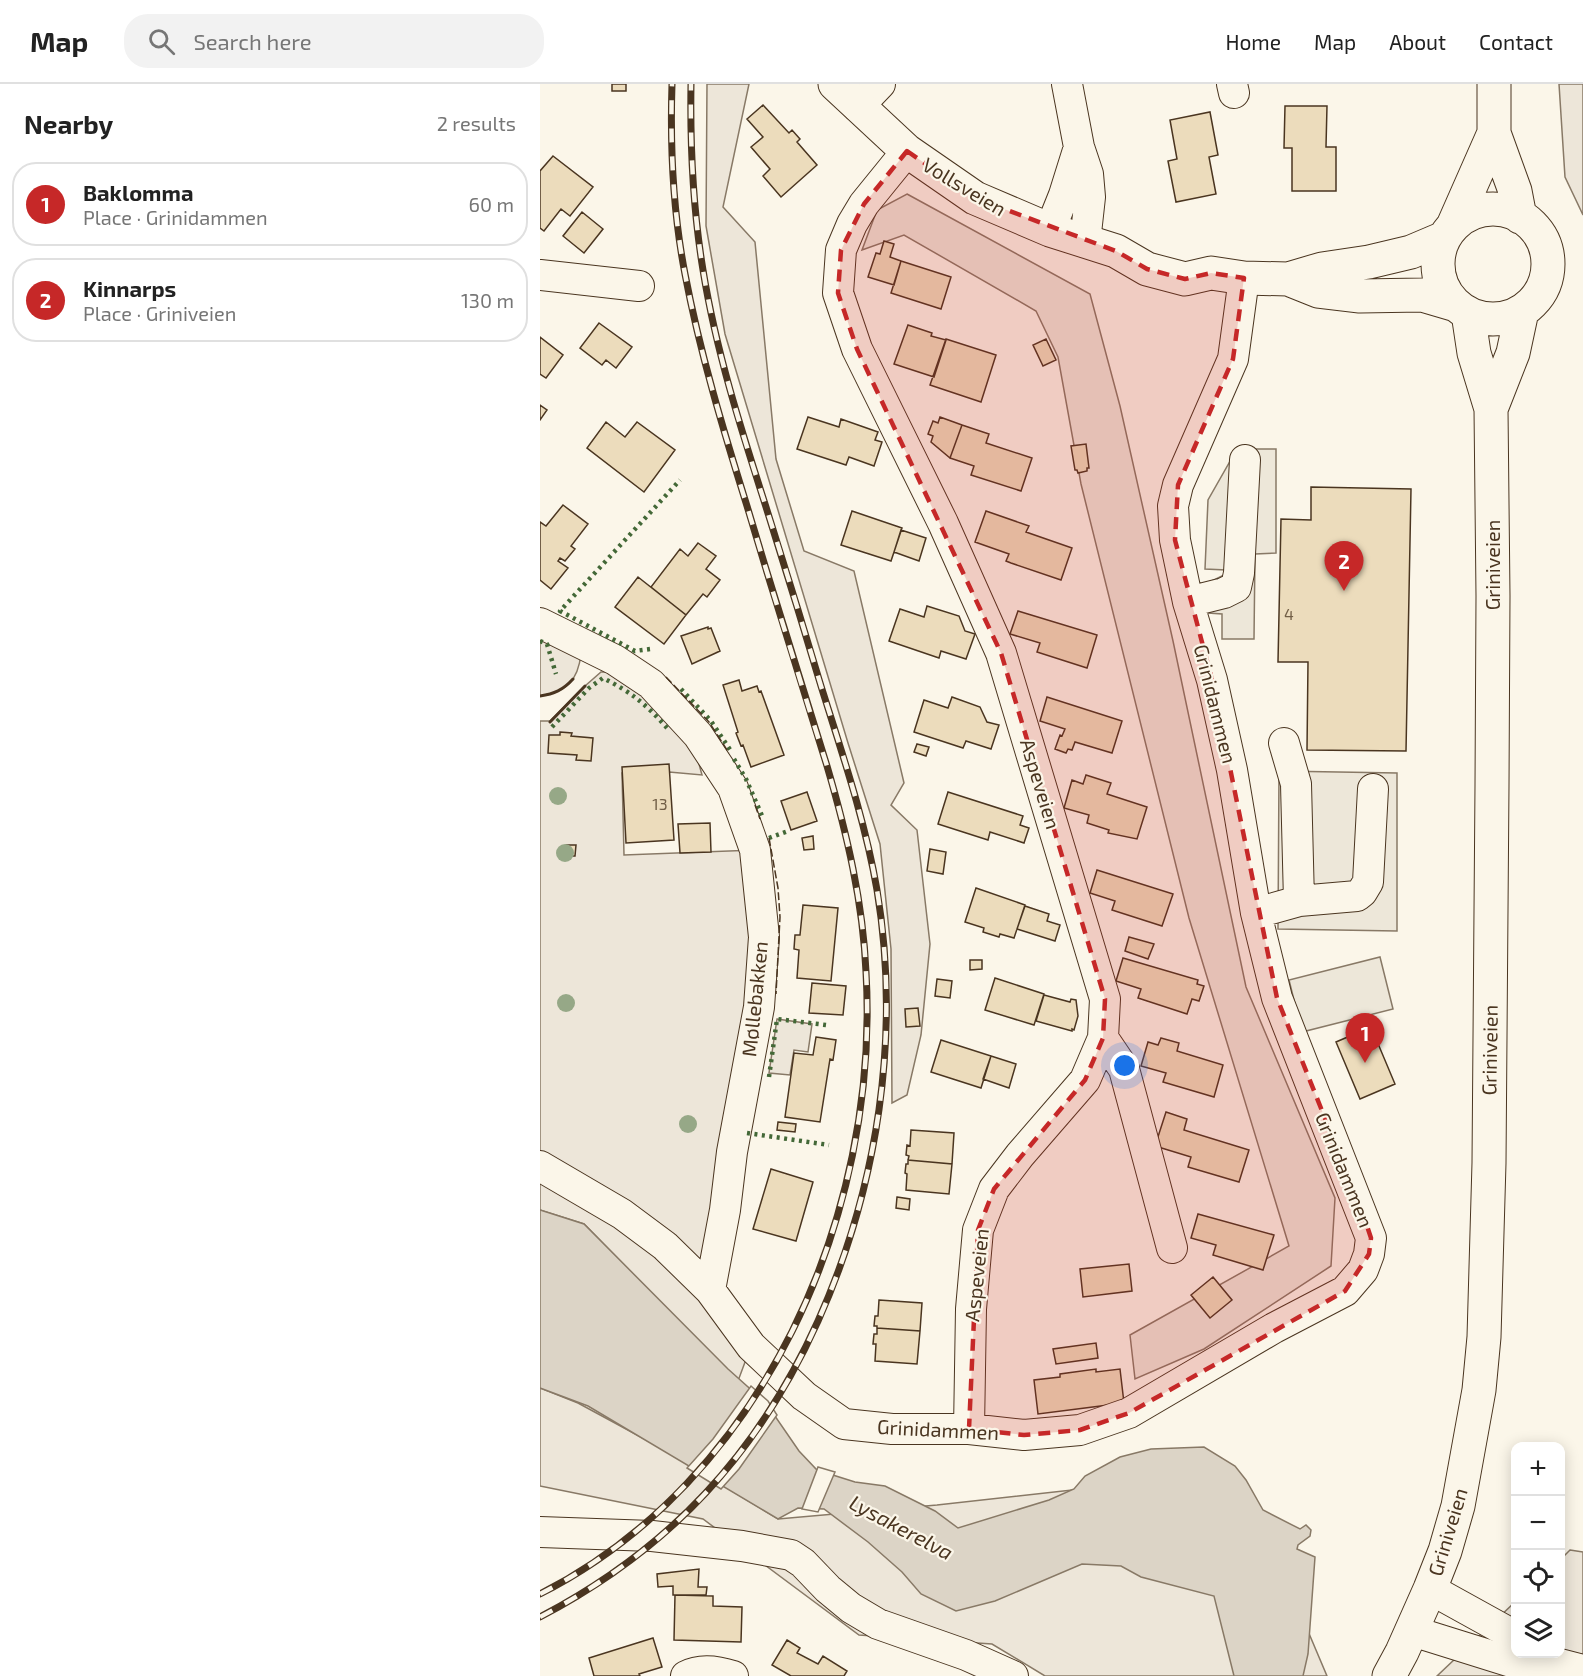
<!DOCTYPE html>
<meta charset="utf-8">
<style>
:root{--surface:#fff;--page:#f2f2f2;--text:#222;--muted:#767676;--line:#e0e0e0;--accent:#c62828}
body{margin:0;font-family:"Exo 2",sans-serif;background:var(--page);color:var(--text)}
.controls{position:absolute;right:18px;bottom:18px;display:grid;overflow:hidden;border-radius:12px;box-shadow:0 3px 15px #0003}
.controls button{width:54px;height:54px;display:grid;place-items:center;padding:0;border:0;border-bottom:2px solid var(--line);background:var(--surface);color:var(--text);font:30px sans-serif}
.you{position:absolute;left:585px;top:982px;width:21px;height:21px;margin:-15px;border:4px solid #fff;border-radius:50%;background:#1a73e8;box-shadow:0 0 0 9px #1a73e833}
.badge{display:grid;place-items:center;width:39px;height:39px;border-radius:50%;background:var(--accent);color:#fff;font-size:20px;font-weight:700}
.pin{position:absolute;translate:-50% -50px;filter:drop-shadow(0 2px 3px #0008)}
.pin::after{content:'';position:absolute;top:32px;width:21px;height:18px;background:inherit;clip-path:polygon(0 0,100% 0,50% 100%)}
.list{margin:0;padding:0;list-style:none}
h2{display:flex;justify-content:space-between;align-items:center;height:78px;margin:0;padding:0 24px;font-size:26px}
h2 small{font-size:20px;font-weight:400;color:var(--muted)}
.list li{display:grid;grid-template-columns:39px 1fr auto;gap:18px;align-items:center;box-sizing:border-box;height:84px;margin:0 12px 12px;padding:0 12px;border:2px solid var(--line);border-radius:24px}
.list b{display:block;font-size:22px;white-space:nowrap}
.list p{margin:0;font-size:20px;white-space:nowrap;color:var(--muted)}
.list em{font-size:20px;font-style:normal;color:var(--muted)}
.icon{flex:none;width:33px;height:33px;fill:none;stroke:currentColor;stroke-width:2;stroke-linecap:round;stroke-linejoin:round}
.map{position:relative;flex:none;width:1043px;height:1592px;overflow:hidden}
header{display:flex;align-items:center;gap:36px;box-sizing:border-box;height:84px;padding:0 30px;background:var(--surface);border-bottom:2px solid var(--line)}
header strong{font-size:28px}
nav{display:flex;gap:33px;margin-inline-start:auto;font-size:21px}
.search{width:420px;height:54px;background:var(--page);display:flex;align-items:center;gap:15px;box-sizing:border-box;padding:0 21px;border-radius:24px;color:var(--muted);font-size:22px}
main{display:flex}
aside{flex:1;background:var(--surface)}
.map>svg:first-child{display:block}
.green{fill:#ede6d9;stroke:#887966;stroke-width:1.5}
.parking{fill:#ede7d9;stroke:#887966;stroke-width:1.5}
.water{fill:#dcd4c6;stroke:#887966;stroke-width:1.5}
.pier{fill:#fbf6e9;stroke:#887966;stroke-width:1.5}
.building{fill:#ecdcbc;stroke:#4a3520;stroke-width:1.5}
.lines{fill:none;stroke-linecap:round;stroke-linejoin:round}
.minor-casing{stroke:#4a3520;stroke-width:32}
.major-casing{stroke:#4a3520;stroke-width:35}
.minor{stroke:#fbf6e9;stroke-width:30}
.major{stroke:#fbf6e9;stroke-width:33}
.rail-casing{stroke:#4a3520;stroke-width:7}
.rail{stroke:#fbf6e9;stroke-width:4.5;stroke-dasharray:14;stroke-linecap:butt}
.hedge{stroke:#436837;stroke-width:4.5;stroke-dasharray:3 4.5;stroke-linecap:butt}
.fence{stroke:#4a3520;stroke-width:1.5;stroke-dasharray:8 3;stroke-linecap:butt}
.wall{stroke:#4a3520;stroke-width:3}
.tree{fill:#96a887}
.marked{fill:#c62828;fill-opacity:0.2;stroke:#c62828;stroke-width:4.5;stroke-dasharray:12 8;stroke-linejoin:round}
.labels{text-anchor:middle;stroke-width:4.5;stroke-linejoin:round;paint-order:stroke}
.number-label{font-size:16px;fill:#725f47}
.street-label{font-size:20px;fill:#4a3520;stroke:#fbf6e9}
.water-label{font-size:21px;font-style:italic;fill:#4a3520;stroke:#fbf6e9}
</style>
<header>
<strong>Map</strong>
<div class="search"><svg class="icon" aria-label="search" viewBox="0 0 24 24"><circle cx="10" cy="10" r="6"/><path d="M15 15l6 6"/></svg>Search here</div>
<nav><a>Home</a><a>Map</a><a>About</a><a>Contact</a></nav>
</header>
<main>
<aside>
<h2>Nearby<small>2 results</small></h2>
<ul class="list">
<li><span class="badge">1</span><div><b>Baklomma</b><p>Place · Grinidammen</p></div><em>60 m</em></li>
<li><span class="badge">2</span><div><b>Kinnarps</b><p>Place · Griniveien</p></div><em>130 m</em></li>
</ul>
</aside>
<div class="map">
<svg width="1043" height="1592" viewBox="0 0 1043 1592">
<rect width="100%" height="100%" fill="#fbf6e9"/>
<path class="green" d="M167,0h42l-26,123 32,35 21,217 28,92 50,20 50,212 -13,22 26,25 13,114 -9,91 -14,60 -15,8 -1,-154 -11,-105 -32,-101 -123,-409 -19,-108z
M1019,0h24v131l-18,-38z
M367,110l183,100 30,112 53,235 73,346 89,211 -4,68 -127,83 -69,30 -5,-44 159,-89 -100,-328 -108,-434 -23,-127 -22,-46 -132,-76 -42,15 15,-40z
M0,549l41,21c-3,27 -15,38 -41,42z
M61,588h14l20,11 61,70 6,22 -33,-3 -47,1 2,82 131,-5 9,87 -49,333 36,76 -13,35 -154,-157 -44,-14v-489h10l35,-35z
M237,935l35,5 -4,28 -14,-2 -4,25 -21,-2z
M0,1304l38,15 85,46 115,70 159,-14 234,-26 106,79 50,118h-282l-53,-32 -133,-9 -156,-116 -163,-33z
M1030,1466l13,2v124h-146l78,-74v52h45l1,-95z"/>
<path class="parking" d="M697,365h39v104l-21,1 -1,85h-32v-25l-14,-1 -8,-28 14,-5 12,-6v-4l-21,-1 3,-69z
M739,687l118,2v158l-119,-2z
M840,873l13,52 -91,23 -13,-52z"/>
<path class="water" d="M0,1126l44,14 144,145 38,34 33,48 18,19 38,12 30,4 50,25 23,17 91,-28 25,-11 11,-13 35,-19 31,-8 53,-2 31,19 11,14 17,30 37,19 6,-4 5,5 -1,6 -12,9 -1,4 18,8 -7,97 -5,22h-69l-20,-80 -73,-19 -20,-11 -39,-2 -87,37 -39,10 -35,-17 -19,-22 -34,-30 -44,-33 -26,-1 -20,11 -190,-113 -48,-18z"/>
<path class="pier" d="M211,1302l17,15 9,14 -38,54 -18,20 -34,-21 26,-29z
M278,1383l17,5 -17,40 -16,-3z"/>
<path class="building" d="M72,0h14v7h-14z
M223,21l26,28 3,-3 8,9 -3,3 20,23 -36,32 -18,-21 7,-7 -19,-22 12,-10 -16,-18z
M745,22h42l-1,41h10v44h-44v-43h-8z
M670,28l8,43 -9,2 7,37 -40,8 -8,-41 9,-2 -7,-39z
M13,72l40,31 -23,29 -9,-7 -17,22 -4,-3v-57z
M42,128l21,17 -19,24 -21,-17z
M344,157l10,3 -4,13 11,4 -7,24 -26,-8 8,-24 4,1z
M361,177l50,16 -10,32 -50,-16z
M59,239l33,24 -16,21 -10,-8 -4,5 -22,-17z
M368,241l24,8 -1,3 15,4 -12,37 -40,-13z
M0,253l23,18 -17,23 -6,-4z
M406,255l50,16 -15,47 -51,-17z
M506,255l10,21 -13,6 -10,-21z
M0,321l7,5 -7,10z
M268,333l31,10 2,-8 37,13 -3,8 7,2 -8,24 -25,-9 -3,8 -49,-16z
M400,333l22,8 -12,33 -19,-16 2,-6 -5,-2 5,-13 5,2z
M66,338l19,15 12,-15 38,28 -31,42 -57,-44z
M422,341l27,9 -3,9 46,15 -11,33 -50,-16 3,-9 -24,-8z
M546,360l3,24h-2v3l-9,2 -1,-3h-2l-4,-24z
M771,403l100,2 -5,262 -99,-1 1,-88h-30l3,-143 30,1z
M23,421l25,19 -17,22 4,3 -10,12 -5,-3 -2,3 10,7 -17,21 -11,-9v-58l6,4z
M312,427l50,17 -11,33 -50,-16z
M446,427l43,15 -3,6 46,16 -11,32 -50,-17 -5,-2 3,-7 -34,-12z
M361,446l25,8 -7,23 -25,-9z
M158,459l18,13 -10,13 14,11 -13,17 -4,-3 -17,21 -35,-28 29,-38 8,7z
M98,493l48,38 -22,29 -49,-37z
M387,522l32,10 6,15 10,3 -9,25 -25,-8 -2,7 -50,-17 11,-32 24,8z
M478,527l79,24 -10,33 -50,-16 3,-9 -30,-9z
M168,543v2l3,-1 9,23 -28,13 -11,-28z
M199,596l3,11 15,-5 2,6 2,-1 23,64 -33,12 -8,-22 -2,1 -5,-13 2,-1 -15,-47z
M412,613l28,10 7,15 12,3 -8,24 -25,-8 -3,7 -49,-16 10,-32 24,8z
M507,613l75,24 -10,32 -37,-11 -3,8 -4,-1 -2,4 -11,-4 5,-14 2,1 3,-7 -25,-8z
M20,648l12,1 -1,3 22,2 -2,23 -15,-1 1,-5 -29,-2 1,-18h11z
M377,660l12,3 -3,9 -12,-4z
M129,680l5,76 -48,3 -4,-76z
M546,691l25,8 -4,11 40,13 -10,32 -29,-6 1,-3 -22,-7 2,-8 -25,-7 8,-28 11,4z
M267,708l10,29 -26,9 -10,-29z
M408,708l75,24 -3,9 9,3 -5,15 -34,-11 -2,8 -50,-16z
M170,739l1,29 -31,1 -2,-29z
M273,752l1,13 -10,1 -2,-12z
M26,761h10l-1,11h-9z
M390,765l16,3 -3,22 -16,-3z
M557,786l76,24 -11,32 -50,-16 3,-9 -25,-8z
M436,804l49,17 -11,33 -14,-4 -1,3 -16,-5 1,-4 -19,-6z
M263,821l35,3 -7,73 -34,-3 2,-28 -5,-1 1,-14h5z
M485,822l24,8 -2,7 13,4 -5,16 -38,-12z
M589,853l25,7 -6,15 -23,-8z
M583,874l75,22 -1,4 7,2 -5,15 -7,-2 -5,15 -49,-16 3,-9 -25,-8z
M430,876h12v9l-12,1z
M455,894l49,16 -10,31 -49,-15z
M397,895l15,2 -2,17 -15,-2z
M272,899l34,3 -3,29 -34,-2z
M504,911l26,7 1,-3 5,1 2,16 -4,14 -2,-1v2l-36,-10z
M378,924l2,18 -14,1 -1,-18z
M831,943l24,57 -35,15 -24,-57z
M276,953l20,3 -3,20 -3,-1 -10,63 -35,-5 9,-64 19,2z
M621,954l18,5 -2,8 46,14 -9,32 -51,-15 3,-9 -25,-7 7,-24 10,3z
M401,956l50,16 -10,32 -50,-16z
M451,972l25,8 -7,24 -26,-9z
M626,1028l21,7 -3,11 65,20 -10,32 -51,-15 3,-10 -36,-11z
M238,1038l18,2 -1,8 -18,-2z
M371,1046l43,3 -2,31 -44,-4 1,-4 -3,-1 1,-10 3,1z
M368,1076l44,4 -3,30 -43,-4 1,-16 -2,-1 1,-9h2z
M231,1085l42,13 -17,59 -43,-12z
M357,1113l13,2 -1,11 -13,-2z
M658,1130l76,21 -11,35 -50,-15 3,-10 -25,-7z
M589,1180l3,27 -49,6 -3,-28z
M673,1193l19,23 -22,18 -19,-23z
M339,1216l43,3 -2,28 -43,-3v-2h-3l1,-10h3z
M337,1244l43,3 -3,33 -42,-3 1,-17h-3l1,-10h3z
M556,1259l2,15 -42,6 -3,-15z
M556,1285v3l24,-3 4,34 -86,11 -4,-34 26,-3v-3z
M159,1485l-1,18h9l-1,8h-33v-9l-15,1 -1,-13z
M135,1511l38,1v10l29,1 -1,35 -67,-2z
M113,1554l9,29 -23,7 1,2h-46l-5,-18z
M247,1556l13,8 -3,5 21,11 5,-8 24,15 -3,5h-53l-19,-11z"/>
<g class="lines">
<defs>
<path id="minor" d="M527,0l12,63 9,27 2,23 -5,45
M692,0l2,9
M318,23l22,-23
M367,67l-43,53 -12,20 -11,26 -3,43 19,56 86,174 58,130 104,346 -2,39 -18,42 -65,75 -26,34 -16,41 -7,79 -2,120
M510,146l14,-35 15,-48
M0,191l99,11
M648,518l36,-9 12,-6 3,-14 6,-113
M0,539l75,37 36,24 47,51 35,53 22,62 9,87 -5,70 -27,145 -7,58 -15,80
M744,659l12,41 3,117
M716,829l43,-12 58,-5 5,-4 6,-10 5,-93
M563,954l21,31 48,179
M0,1082l82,48 43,32 45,44 41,56 53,50 40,28 48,5h77l55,6 56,-5 49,-17 145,-85 71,-37 18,-21 6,-16 2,-16 -94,-240 -21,-85 -24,-143 -20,-90 -24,-78 -13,-62 -2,-34 5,-21 55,-126 11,-81
M0,1448l112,4 90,10 49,9 12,8 25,26 23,19 27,16 88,31 47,21
M890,1505l85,47
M872,1547l109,34 35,-2 27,7
M146,1592c15,-8 32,-5 47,0"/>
<path id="major" d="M295,0l72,67 68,47 75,32 66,21 31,18 38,10 26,-6 33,5 44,1 30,12 42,5 62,-1 34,10
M954,0v49l21,58 5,26
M898 180a55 55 0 1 1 110 0a55 55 0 1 1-110 0Z
M913,142l41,-93
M748,195l34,-10 47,-7 42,-10 33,-14
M951,325l22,-56 9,-42
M849,1592l13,-24 28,-63 15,-38 13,-45 21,-116 5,-53 5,-174 3,-378 1,-189 -2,-187 -17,-56 -6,-40"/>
</defs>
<use href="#minor" class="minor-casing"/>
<use href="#major" class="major-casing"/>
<use href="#minor" class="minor"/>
<use href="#major" class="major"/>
<defs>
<path id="rail" d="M0,1510c223,-113 340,-379 326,-622 -3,-70 -19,-138 -39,-206 -27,-86 -54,-173 -80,-260 -24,-77 -47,-153 -62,-232 -12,-62 -15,-128 -13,-190
M0,1533c130,-68 218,-163 278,-296 60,-134 83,-286 59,-431 -12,-70 -35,-137 -56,-204 -18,-60 -36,-119 -55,-179 -25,-78 -50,-156 -63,-237 -10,-61 -13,-125 -12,-186"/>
</defs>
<use href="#rail" class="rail-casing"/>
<use href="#rail" class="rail"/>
<path class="hedge" d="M0,557l7,3 9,30
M110,565l-15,2 -75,-40 120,-131
M141,605l30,32 20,30
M12,643l37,-39 14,-10c28,14 43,26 64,50
M194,675l12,20 17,39
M229,754l19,-7
M229,993l8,-58 49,6
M207,1049l82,12"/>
<path class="fence" d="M126,593l43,45 20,31
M215,721l5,14
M229,754l9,50 2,29 -4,77"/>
<path class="wall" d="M0,612c14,-2 23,-6 33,-17
M10,638l35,-36"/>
</g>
<g class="tree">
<circle cx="18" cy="712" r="9"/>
<circle cx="25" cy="769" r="9"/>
<circle cx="26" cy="919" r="9"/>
<circle cx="148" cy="1040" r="9"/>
</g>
<path class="marked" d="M367,67l68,47 141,53 31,18 38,10 26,-6 33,5 -11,81 -55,126 -3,55 37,140 65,318 85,213 9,27 -2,16 -24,37 -216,122 -49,17 -56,5 -55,-6 9,-199 16,-41 91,-109 18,-42 2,-39 -104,-346 -144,-304 -19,-56 3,-43 23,-46z"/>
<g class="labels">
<g class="number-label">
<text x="749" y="536">4</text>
<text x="120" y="726">13</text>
</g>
<g class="street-label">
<text transform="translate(424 103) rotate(31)" y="7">Vollsveien</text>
<text transform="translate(953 481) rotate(-90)" y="7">Griniveien</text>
<text transform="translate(675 620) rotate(76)" y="7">Grinidammen</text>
<text transform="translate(500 700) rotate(73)" y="7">Aspeveien</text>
<text transform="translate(215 915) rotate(-84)" y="7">Møllebakken</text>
<text transform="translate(950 966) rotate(-89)" y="7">Griniveien</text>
<text transform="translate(804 1086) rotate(68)" y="7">Grinidammen</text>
<text transform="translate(437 1191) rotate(-84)" y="7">Aspeveien</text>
<text transform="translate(398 1346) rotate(3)" y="7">Grinidammen</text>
<text transform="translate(908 1448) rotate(-73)" y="7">Griniveien</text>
</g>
<g class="water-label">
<text transform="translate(361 1444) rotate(28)" y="7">Lysakerelva</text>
</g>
</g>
</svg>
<div class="controls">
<button>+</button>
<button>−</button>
<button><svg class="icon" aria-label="locate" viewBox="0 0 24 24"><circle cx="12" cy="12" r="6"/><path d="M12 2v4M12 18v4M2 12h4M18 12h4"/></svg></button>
<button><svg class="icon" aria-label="layers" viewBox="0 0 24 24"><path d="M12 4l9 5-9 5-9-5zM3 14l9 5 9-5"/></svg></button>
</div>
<div class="you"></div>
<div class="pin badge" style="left:825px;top:979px">1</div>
<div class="pin badge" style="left:804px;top:507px">2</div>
</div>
</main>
